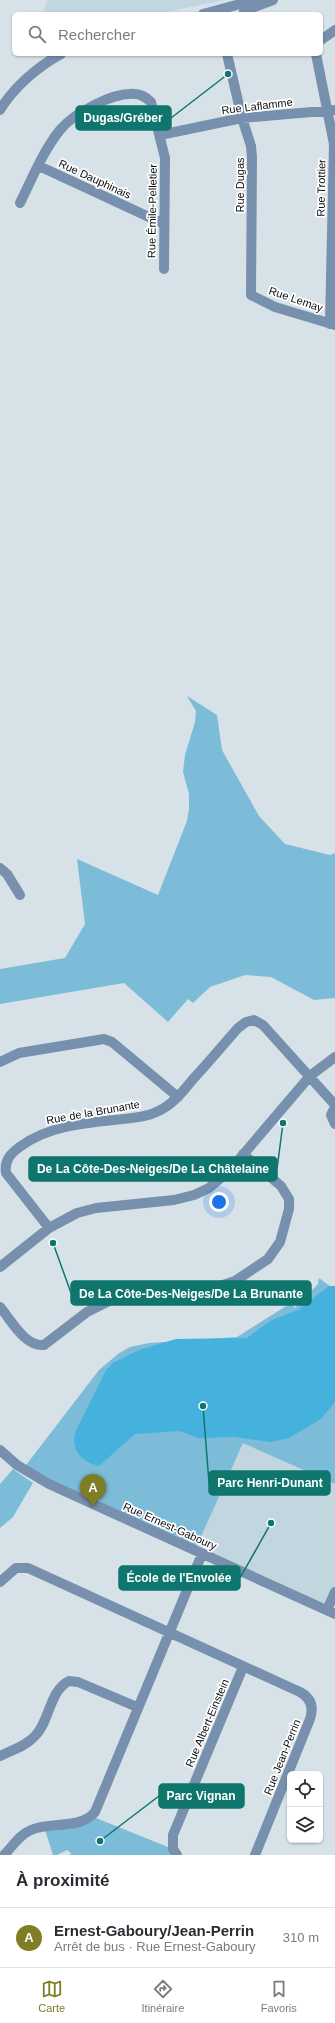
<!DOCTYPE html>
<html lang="fr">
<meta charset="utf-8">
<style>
:root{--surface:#fff;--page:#f2f2f3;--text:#2b2b33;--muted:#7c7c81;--line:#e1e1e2;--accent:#7f7d25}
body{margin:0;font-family:Helvetica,sans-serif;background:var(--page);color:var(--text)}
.controls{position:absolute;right:12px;bottom:12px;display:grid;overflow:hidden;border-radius:6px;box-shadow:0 1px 3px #0004}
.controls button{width:36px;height:36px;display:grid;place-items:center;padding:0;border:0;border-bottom:1px solid var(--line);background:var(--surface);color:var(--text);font:20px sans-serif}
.you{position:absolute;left:219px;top:1202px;width:14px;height:14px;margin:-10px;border:3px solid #fff;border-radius:50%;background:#1a73e8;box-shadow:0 0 0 6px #1a73e833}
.badge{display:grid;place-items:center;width:26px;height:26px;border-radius:50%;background:var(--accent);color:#fff;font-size:13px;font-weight:700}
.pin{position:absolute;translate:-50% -33px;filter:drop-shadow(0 1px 2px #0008)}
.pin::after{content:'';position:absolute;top:21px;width:14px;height:12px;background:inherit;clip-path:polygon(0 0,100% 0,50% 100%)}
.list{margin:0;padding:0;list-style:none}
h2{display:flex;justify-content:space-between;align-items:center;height:52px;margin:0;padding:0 16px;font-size:17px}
h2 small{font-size:13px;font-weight:400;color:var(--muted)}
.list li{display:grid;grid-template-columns:26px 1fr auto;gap:12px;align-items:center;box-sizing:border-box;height:60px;padding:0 16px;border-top:1px solid var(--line)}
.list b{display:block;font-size:15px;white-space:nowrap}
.list p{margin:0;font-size:13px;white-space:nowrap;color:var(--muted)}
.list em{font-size:13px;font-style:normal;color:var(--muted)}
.icon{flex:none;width:22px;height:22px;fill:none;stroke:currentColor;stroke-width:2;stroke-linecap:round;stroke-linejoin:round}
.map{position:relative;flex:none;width:335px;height:1855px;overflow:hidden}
.search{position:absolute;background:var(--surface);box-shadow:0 1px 3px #0004;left:12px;right:12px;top:12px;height:44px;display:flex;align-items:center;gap:10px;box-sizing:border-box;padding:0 14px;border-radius:6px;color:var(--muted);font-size:15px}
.sheet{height:112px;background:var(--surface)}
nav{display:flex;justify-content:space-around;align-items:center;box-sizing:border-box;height:56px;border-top:1px solid var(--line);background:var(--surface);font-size:11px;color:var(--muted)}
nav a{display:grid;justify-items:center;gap:2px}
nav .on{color:var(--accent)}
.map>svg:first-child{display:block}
.built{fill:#c2d6e0}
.green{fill:#7cbcd8}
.forest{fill:#44b2dc}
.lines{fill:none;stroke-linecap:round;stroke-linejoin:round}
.minor{stroke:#7790ad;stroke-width:10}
.labels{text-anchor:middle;stroke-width:3.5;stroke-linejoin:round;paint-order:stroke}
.street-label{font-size:11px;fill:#0b0f11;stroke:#fff}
.leader{fill:none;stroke:#0f766e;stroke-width:1.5}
.callout-dot{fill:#0f766e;stroke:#fff;stroke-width:1.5}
.callout{fill:#0f766e;stroke:#0f766e;stroke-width:1.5}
.callout-label{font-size:12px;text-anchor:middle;font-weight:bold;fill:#fff}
</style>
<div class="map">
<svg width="335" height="1855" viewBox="0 0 335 1855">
<rect width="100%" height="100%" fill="#d6e2e8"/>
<path class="built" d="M48,0h176l-67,14h-115z
M243,1442l92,42v108l-8,18 -132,-60z"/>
<path class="green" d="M187,696l30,19 5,35 37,66 26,28 45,11 5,-2v145l-21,2 -43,-23 -26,-2 -35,12 -17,16 -5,-4 -20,23 -44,-39 -124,21v-35l65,-11 20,-34 -8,-65 81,36 29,-74 2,-12v-15l-6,-22 2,-17 10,-33 1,-11z
M319,1278l16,12v194l-92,-41 -48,107 -172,-81 76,-99 19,-16 12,-7 19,-4 88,-6 54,-34 4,5 23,-24z
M13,1469l20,14 -20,34 -13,11v-44z
M91,1816l82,33 4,6h-107l1,-2 -4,-3 -10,5h-4l-9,-28z"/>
<path class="forest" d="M329,1286h6v116l-14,17 -32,19 -18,4 -37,-5 -36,1 -18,-7 -45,3 -36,32c-17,-4 -28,-15 -24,-33l31,-63 7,-7 26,-13 37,-11 71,-1 25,-18 26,-10z"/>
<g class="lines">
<path class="minor" d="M244,11l29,-11
M203,14l52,-14
M321,40l14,-10
M227,54l15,64 9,28 1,11 -1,138 24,12 60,18
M316,54l18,90 -4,180
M0,110c14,-23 37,-43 61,-56
M160,135l82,-17 93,-8
M39,166l125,58
M20,203c12,-24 23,-52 40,-73 14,-17 53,-38 75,-36 7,0 11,4 16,8l14,56 -1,111
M0,868l7,6 13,21
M0,1062l19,-9 85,-14 8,3 66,55
M335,1107l-4,8 4,9
M49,1228l-43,-55c-2,-13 5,-20 15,-27 26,-19 61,-23 93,-26 17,-2 34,-2 50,-12 12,-7 21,-19 30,-30 15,-16 29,-33 44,-50l8,-6 8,-2 9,5 72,80
M0,1267l49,-39 28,-15 19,-5 78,-8 20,-5 15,-7 21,-18 80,-94 25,-19
M0,1307c11,13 25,40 44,38l43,-33 26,-13 19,-5 88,-8 15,-5 33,-22 12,-17 9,-33v-10l-8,-13 -38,-32
M0,1450l17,15 32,19 286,130
M0,1582l16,-14h12l272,124c11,6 14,15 10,27l-55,136
M327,1610l8,-18
M0,1756c12,-6 26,-10 35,-20 15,-15 14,-45 34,-55l9,1 59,25
M4,1855c9,-9 15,-20 27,-25 20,-9 49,0 64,-18l107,-258
M177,1855l-4,-6v-14l70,-168"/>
</g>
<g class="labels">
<g class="street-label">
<text transform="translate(257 106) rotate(-7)" y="4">Rue Laflamme</text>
<text transform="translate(95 179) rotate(25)" y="4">Rue Dauphinais</text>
<text transform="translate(240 185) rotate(-90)" y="4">Rue Dugas</text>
<text transform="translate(321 188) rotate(-89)" y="4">Rue Trottier</text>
<text transform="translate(152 211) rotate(-89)" y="4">Rue Émile-Pelletier</text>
<text transform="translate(296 299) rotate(19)" y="4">Rue Lemay</text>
<text transform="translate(93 1112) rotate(-10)" y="4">Rue de la Brunante</text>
<text transform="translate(170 1526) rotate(24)" y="4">Rue Ernest-Gaboury</text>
<text transform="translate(207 1723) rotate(-67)" y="4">Rue Albert-Einstein</text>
<text transform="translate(282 1757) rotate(-68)" y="4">Rue Jean-Perrin</text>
</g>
</g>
<path class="leader" d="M228 74L171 118M283 1123L277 1169M53 1243L71 1293M203 1406L209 1483M271 1523L240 1578M100 1841L159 1796"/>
<g class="callout-dot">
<circle cx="228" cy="74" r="4"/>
<circle cx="283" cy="1123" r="4"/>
<circle cx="53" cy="1243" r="4"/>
<circle cx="203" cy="1406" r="4"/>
<circle cx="271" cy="1523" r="4"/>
<circle cx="100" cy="1841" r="4"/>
</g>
<g class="callout">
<rect x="76" y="106" width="95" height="24" rx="4"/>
<rect x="29" y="1157" width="248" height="24" rx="4"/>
<rect x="71" y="1281" width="240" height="24" rx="4"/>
<rect x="209" y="1471" width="121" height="24" rx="4"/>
<rect x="119" y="1566" width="121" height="24" rx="4"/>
<rect x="159" y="1784" width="85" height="24" rx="4"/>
</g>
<g class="callout-label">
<text x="123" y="122">Dugas/Gréber</text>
<text x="153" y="1173">De La Côte-Des-Neiges/De La Châtelaine</text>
<text x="191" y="1298">De La Côte-Des-Neiges/De La Brunante</text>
<text x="270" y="1487">Parc Henri-Dunant</text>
<text x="179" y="1582">École de l'Envolée</text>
<text x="201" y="1800">Parc Vignan</text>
</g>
</svg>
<div class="controls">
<button><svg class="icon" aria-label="locate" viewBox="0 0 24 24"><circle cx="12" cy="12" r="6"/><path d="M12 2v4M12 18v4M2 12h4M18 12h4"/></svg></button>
<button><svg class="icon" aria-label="layers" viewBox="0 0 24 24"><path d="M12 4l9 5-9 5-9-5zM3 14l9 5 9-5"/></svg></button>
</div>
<div class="you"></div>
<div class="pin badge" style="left:93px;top:1507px">A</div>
<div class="search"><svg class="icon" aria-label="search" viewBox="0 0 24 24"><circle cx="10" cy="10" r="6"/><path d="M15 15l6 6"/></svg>Rechercher</div>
</div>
<section class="sheet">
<h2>À proximité<small></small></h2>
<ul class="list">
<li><span class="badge">A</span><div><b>Ernest-Gaboury/Jean-Perrin</b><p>Arrêt de bus · Rue Ernest-Gaboury</p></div><em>310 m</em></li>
</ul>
</section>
<nav>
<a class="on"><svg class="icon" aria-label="map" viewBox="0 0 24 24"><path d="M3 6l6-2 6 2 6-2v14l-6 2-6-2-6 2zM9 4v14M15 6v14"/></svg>Carte</a>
<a><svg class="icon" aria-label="directions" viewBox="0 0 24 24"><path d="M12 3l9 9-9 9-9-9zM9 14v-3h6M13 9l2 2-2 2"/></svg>Itinéraire</a>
<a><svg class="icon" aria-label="saved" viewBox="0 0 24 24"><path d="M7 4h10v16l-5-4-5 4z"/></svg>Favoris</a>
</nav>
